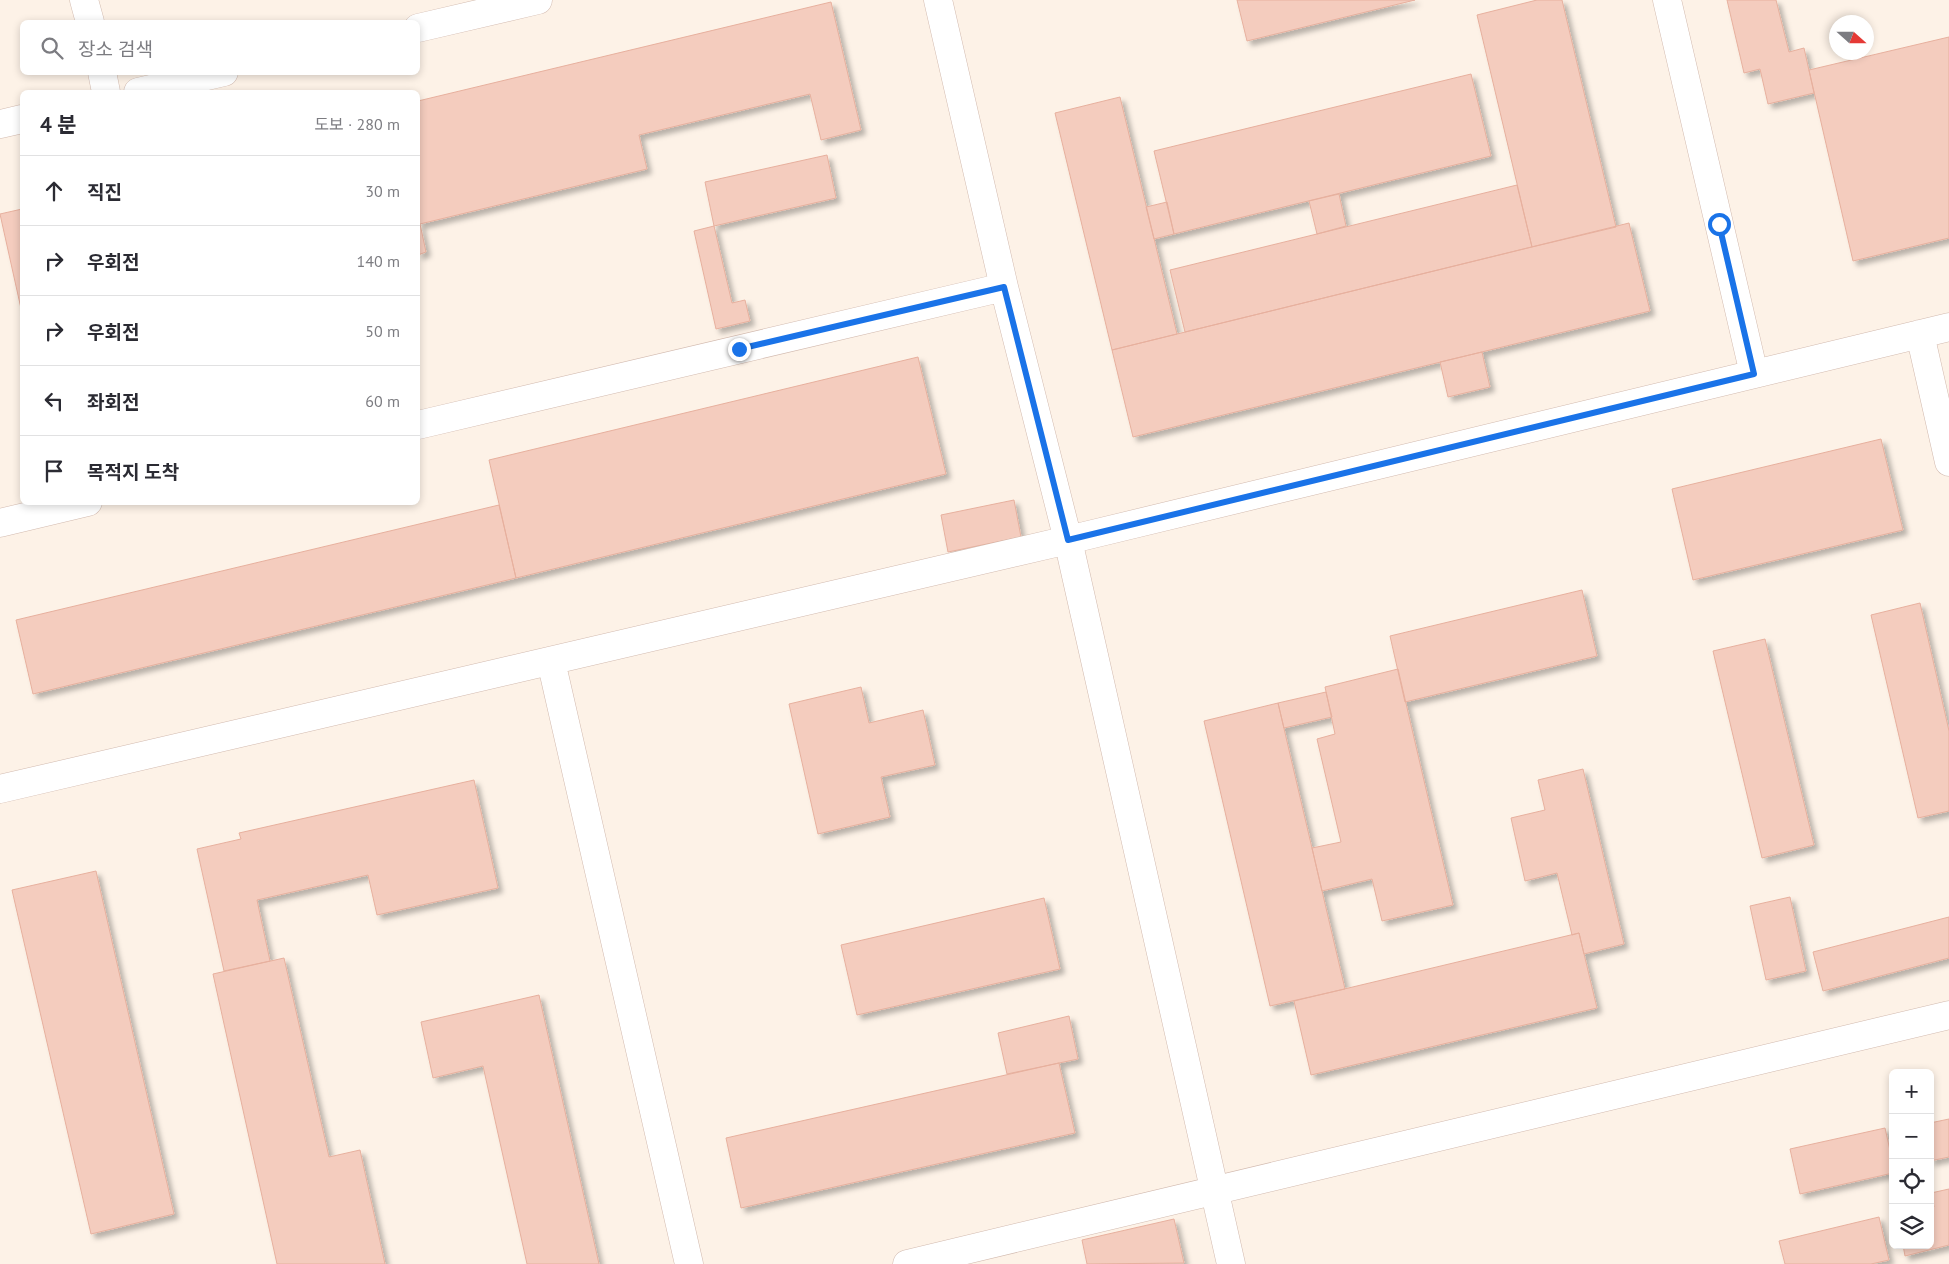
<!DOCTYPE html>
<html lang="ko">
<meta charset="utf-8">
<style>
:root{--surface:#fff;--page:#f2f2f3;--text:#2b2b33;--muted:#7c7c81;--line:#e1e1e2}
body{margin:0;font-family:"PT Sans","Noto Sans KR",sans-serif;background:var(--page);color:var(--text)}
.controls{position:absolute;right:15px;bottom:15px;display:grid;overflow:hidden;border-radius:8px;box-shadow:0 2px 8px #0003}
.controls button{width:45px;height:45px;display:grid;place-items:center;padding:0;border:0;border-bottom:1px solid var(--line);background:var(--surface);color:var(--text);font:25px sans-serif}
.compass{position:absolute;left:1829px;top:15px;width:45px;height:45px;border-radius:50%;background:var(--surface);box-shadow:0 2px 8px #0003;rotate:111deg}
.stop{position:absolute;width:15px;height:15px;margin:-11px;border:4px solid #1a73e8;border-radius:50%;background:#fff}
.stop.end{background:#1a73e8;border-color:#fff;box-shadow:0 1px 5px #0008}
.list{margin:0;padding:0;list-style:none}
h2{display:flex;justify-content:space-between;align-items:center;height:65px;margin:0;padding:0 20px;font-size:21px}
h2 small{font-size:16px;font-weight:400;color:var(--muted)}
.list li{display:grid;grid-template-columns:32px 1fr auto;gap:15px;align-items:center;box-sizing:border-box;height:70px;padding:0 20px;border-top:1px solid var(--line)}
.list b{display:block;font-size:19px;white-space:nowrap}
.list em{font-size:16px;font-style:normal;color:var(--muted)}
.icon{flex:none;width:28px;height:28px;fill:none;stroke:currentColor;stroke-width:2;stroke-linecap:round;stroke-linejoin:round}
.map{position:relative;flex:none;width:1949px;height:1264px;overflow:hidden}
.search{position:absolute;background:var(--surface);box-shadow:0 2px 8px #0003;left:20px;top:20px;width:400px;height:55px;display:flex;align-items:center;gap:12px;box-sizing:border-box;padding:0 18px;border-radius:8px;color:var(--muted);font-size:19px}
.panel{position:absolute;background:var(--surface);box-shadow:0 2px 8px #0003;left:20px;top:90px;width:400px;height:415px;border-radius:8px}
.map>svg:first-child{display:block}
.building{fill:#f4ccbe;stroke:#e7b09e;filter:url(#shadow)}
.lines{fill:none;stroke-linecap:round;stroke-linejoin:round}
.minor-casing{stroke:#d2baaf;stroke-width:29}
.minor{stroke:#fff;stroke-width:28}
.route{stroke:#1a73e8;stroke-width:6}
</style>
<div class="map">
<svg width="1949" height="1264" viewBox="0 0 1949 1264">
<defs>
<filter id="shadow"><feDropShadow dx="4.5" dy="4.5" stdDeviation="2.5" flood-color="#0004"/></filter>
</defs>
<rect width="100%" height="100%" fill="#fdf2e7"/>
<path class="building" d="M1237,0h178l-168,41z
M1537,0h25l54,227 -84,20 -55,-232z
M1727,0h49l13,52 15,-4 10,45 -46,11 -8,-35 -16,4z
M831,2l30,128 -40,10 -11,-46 -171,41 8,34 -227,55 6,28 -8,3v-154z
M1949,37v201l-96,23 -44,-191z
M1471,74l20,82 -317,78 -20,-83z
M1120,97l57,237 -65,16 -57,-237z
M827,155l9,43 -122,28 -9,-44z
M1517,185l15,62 -347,85 -15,-62z
M1339,194l7,32 -29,8 -8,-33z
M1167,202l7,32 -20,5 -8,-32z
M22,209v104l-22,-99z
M1629,223l21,88 -517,126 -21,-87z
M714,226l18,77 13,-3 5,21 -34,8 -22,-98z
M1482,352l8,35 -42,10 -8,-35z
M918,357l28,117 -430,104 -27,-118z
M1881,439l22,91 -210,50 -21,-91z
M1014,500l7,37 -73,15 -7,-37z
M499,505l17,73 -483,116 -17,-74z
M1582,590l15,66 -192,46 -15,-66z
M1920,603l29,128v80l-31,7 -47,-203z
M1765,639l49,206 -52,13 -49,-207z
M1398,669l55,236 -71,16 -10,-42 -50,12 -10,-43 29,-6 -24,-103 18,-5 -10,-47z
M861,687l8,36 54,-13 12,55 -54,12 9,40 -72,17 -29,-130z
M1326,692l6,25 -48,11 -6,-25z
M1278,703l67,286 -75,17 -66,-285z
M1583,769l41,175 -40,10 -5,-21 -7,2 -15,-62 -32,8 -14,-63 34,-8 -7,-30z
M474,780l24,108 -121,27 -9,-40 -111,25 13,61 -46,10 -27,-122 44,-10 -2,-6z
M96,871l78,343 -83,20 -79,-344z
M1790,897l16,74 -40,9 -16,-74z
M1044,898l16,71 -203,46 -16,-70z
M1949,917v41l-126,33 -10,-39z
M1579,933l18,75 -286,67 -17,-74z
M284,958l45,199 31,-7 25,114h-108l-64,-290z
M539,995l60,269h-72l-44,-198 -50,12 -12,-56z
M1069,1016l9,43 -71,15 -9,-41z
M1059,1063l16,70 -334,75 -15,-70z
M1949,1119v38l-19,4v-38z
M1885,1128l8,36v9l-93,21 -10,-45z
M1949,1189v56l-44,11 -2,-11h27v-37l4,-1 -3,-14z
M1879,1217l10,43 -18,4h-86l-6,-23z
M1174,1219l10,44 -97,1 -5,-24z"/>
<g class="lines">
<defs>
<path id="minor" d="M84,0l6,22
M938,0l66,287 64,253 163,724
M1667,0l87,374
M418,28l120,-28
M102,72l4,20
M138,92l86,-20
M0,124l22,-5
M1920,334l29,128
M418,425l586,-138
M0,523l88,-21
M551,661l138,603
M0,789l1068,-249 881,-213
M907,1264l1042,-249"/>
</defs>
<use href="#minor" class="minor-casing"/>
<use href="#minor" class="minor"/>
</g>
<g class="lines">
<path class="route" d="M739,349l265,-62 64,253 686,-166 -35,-150"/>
</g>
</svg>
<div class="controls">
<button>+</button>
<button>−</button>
<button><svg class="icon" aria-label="locate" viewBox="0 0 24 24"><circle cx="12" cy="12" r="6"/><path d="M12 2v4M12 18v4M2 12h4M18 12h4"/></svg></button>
<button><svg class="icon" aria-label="layers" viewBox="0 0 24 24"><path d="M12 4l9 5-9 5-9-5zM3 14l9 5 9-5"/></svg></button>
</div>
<svg class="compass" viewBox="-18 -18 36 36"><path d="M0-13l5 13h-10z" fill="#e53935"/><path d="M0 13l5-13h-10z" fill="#7c7c81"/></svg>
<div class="stop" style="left:1719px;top:224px"></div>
<div class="stop end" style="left:739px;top:349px"></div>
<div class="search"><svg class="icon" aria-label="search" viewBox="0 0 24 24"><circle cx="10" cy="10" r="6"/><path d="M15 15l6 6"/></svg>장소 검색</div>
<section class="panel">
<h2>4 분<small>도보 · 280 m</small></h2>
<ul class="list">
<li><svg class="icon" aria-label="ahead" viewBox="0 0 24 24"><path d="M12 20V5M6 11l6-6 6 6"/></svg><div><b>직진</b></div><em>30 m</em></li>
<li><svg class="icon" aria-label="right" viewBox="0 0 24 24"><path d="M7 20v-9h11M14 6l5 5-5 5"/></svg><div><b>우회전</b></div><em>140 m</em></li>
<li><svg class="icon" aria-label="right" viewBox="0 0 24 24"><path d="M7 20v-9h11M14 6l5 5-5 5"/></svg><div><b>우회전</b></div><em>50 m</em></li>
<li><svg class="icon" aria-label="left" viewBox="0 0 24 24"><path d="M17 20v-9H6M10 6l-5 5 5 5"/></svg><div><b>좌회전</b></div><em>60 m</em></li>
<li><svg class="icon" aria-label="arrive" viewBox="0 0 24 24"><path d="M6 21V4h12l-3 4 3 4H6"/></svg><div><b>목적지 도착</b></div></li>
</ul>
</section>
</div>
